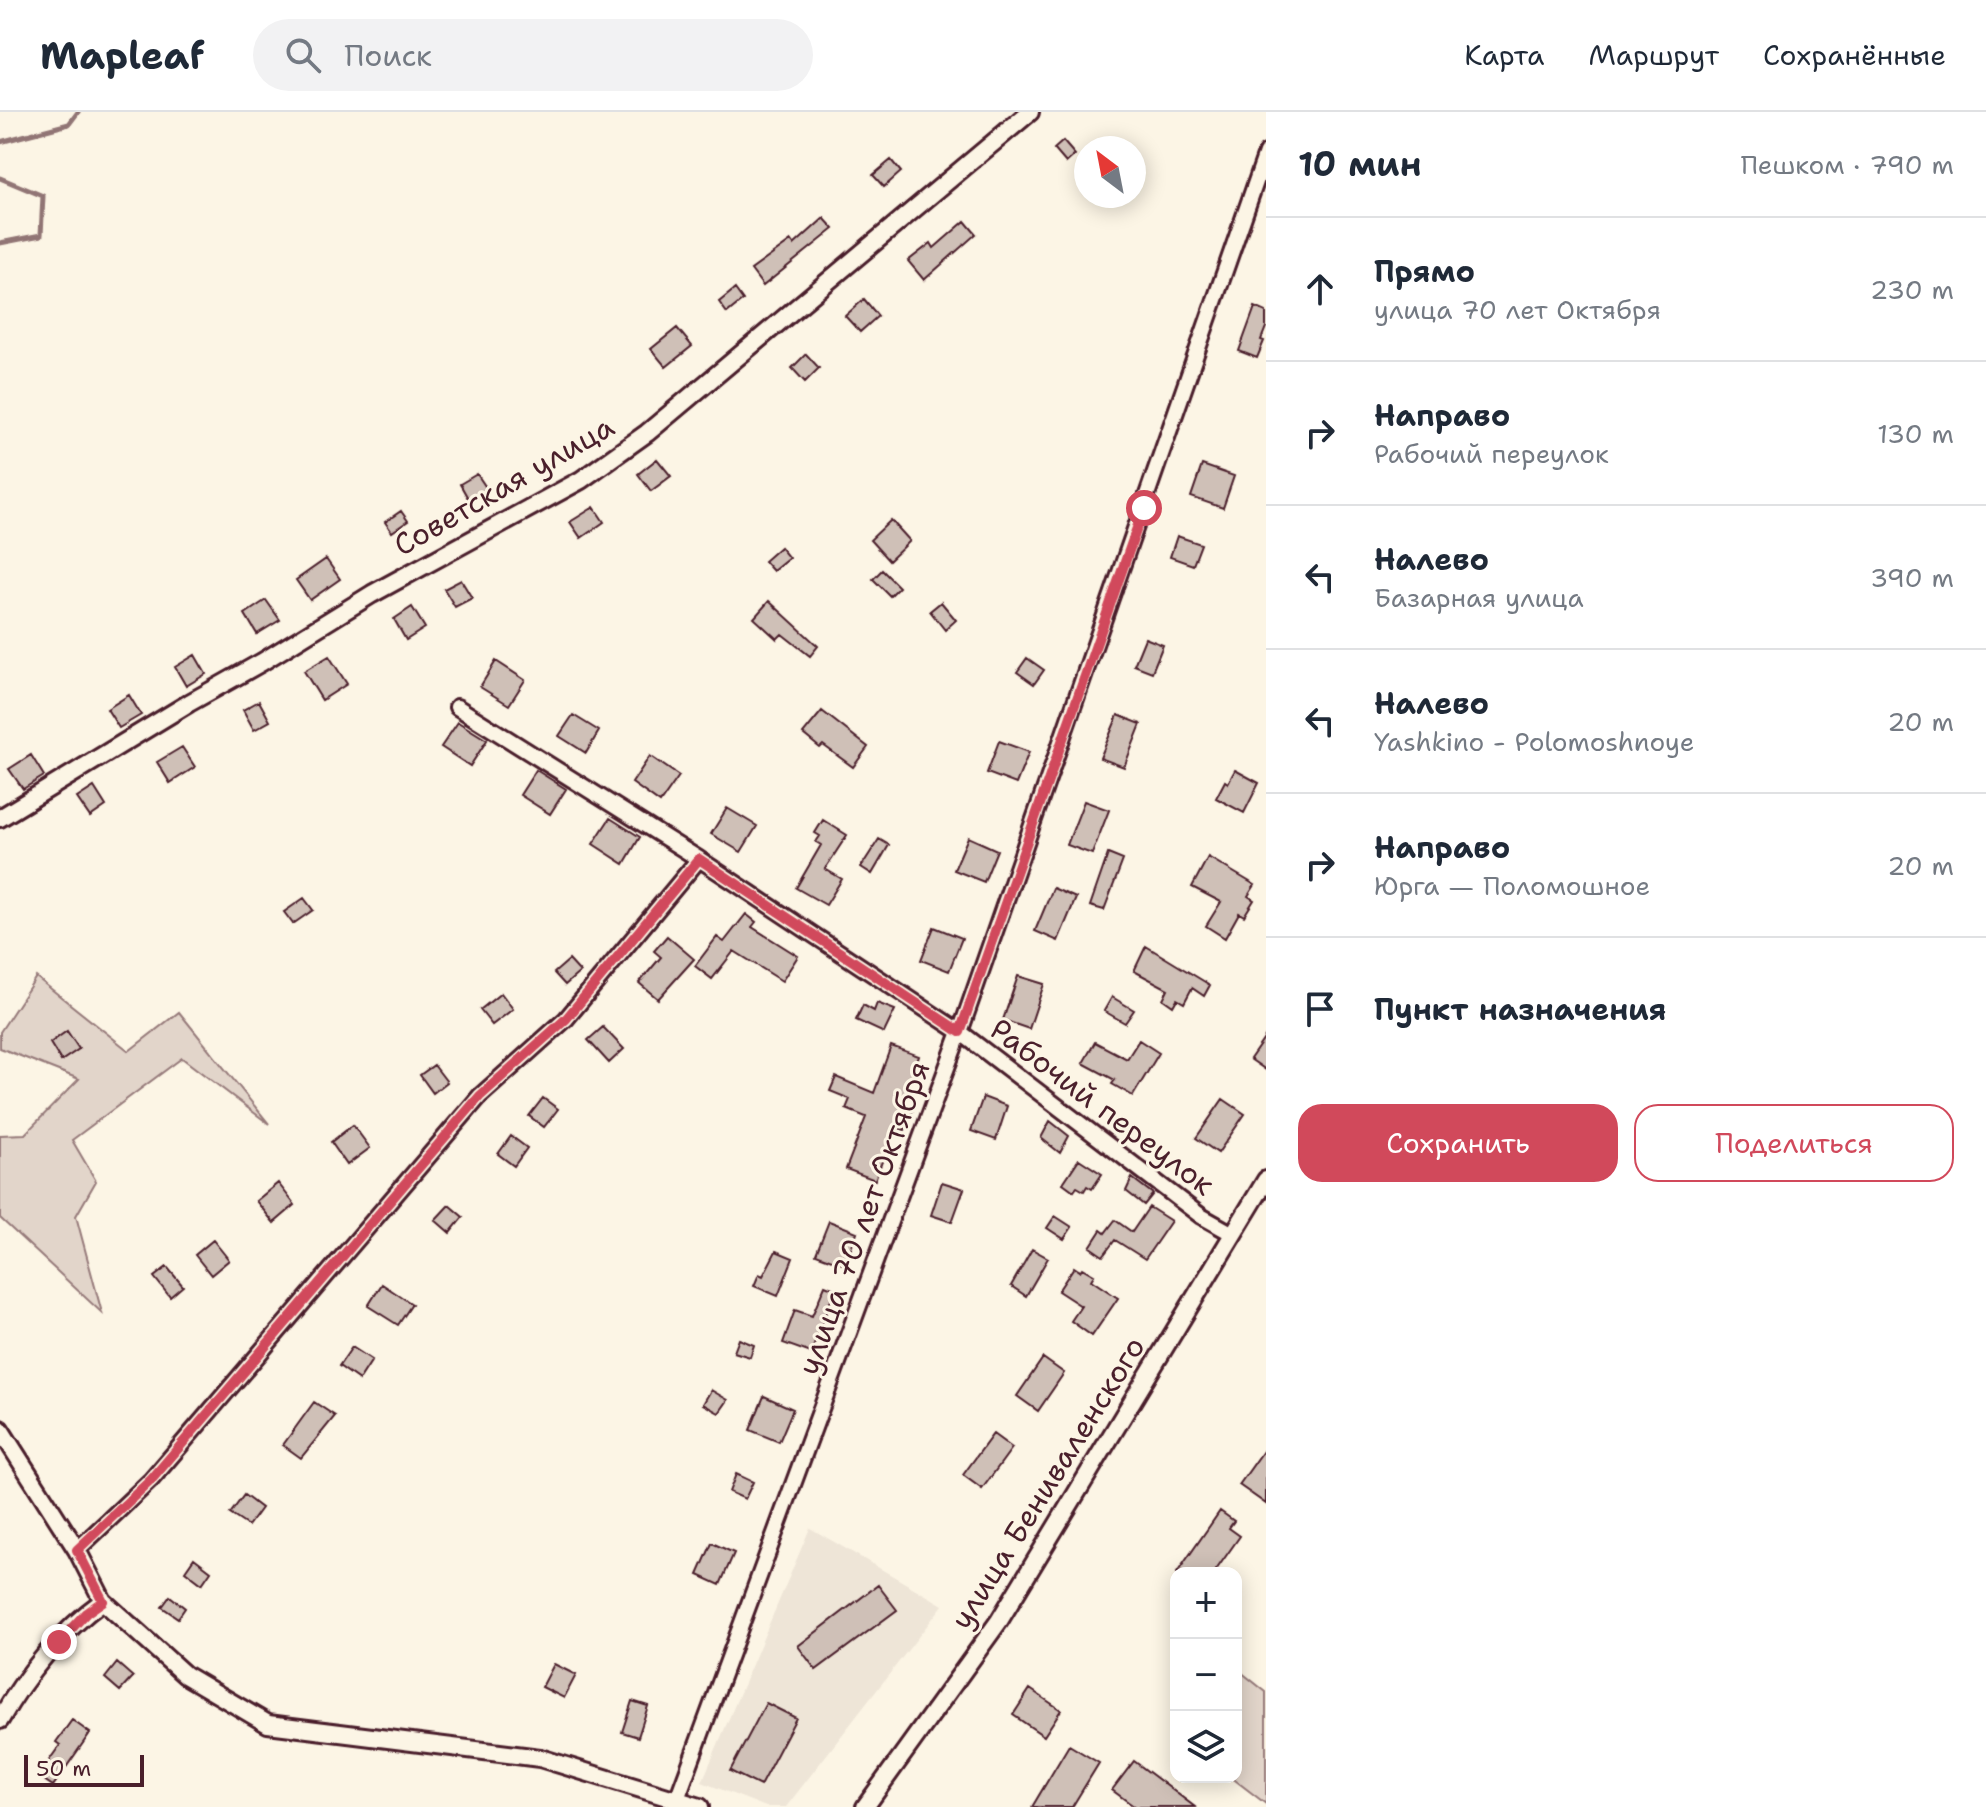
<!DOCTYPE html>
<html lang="ru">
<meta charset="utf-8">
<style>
:root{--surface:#fff;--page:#f2f2f3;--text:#1f2937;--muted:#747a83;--line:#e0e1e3;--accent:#d1495b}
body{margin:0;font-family:"Shantell Sans",sans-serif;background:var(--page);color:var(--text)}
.controls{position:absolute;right:24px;bottom:24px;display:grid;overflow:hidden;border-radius:16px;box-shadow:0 4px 20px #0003}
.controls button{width:72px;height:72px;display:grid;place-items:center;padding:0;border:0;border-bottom:2px solid var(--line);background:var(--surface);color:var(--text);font:40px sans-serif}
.compass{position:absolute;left:1074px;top:24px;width:72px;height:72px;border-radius:50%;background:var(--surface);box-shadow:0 4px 20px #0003;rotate:328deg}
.scale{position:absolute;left:24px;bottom:20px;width:120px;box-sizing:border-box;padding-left:8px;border:4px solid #4a1f2b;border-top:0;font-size:22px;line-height:28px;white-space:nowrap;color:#4a1f2b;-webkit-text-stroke:6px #fcf5e5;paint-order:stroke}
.stop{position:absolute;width:24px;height:24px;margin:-18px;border:6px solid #d1495b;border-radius:50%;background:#fff}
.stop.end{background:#d1495b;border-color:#fff;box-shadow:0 2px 8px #0008}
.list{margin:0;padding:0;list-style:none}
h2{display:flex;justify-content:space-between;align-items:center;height:104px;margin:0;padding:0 32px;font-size:34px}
h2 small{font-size:26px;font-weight:400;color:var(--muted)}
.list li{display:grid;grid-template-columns:52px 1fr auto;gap:24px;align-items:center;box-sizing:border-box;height:144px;padding:0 32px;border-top:2px solid var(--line)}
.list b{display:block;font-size:30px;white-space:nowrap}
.list p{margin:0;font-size:26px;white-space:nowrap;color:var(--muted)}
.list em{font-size:26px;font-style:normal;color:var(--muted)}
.actions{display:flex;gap:16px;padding:24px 32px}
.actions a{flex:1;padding:18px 0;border:2px solid var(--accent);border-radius:24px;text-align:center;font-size:28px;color:var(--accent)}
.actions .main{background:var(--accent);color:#fff}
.icon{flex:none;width:44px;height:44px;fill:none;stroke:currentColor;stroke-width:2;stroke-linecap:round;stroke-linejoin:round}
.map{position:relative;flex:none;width:1266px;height:1695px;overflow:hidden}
header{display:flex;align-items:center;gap:48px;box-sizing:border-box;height:112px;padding:0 40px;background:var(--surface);border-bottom:2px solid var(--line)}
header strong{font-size:38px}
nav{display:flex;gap:44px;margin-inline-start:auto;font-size:28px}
.search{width:560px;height:72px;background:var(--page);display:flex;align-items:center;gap:20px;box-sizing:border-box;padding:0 28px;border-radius:44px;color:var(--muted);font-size:30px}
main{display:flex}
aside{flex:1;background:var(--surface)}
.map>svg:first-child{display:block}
.built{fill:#eee5d7}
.green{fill:#e2d5ca;stroke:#967a7a;stroke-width:2}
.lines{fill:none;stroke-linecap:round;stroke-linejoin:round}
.stream{stroke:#917474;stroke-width:5}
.building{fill:#cfc0b7;stroke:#4a1f2b;stroke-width:2}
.minor-casing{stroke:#4a1f2b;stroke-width:20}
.tertiary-casing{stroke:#4a1f2b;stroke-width:22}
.minor{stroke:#fcf5e5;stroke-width:14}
.tertiary{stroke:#fcf5e5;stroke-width:16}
.route{stroke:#d1495b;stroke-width:10}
.labels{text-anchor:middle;stroke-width:6;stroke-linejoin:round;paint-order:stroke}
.street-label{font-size:30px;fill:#4a1f2b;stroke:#fcf5e5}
</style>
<header>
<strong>Mapleaf</strong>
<div class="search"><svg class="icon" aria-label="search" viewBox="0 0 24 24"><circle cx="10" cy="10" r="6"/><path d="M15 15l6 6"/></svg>Поиск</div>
<nav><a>Карта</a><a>Маршрут</a><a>Сохранённые</a></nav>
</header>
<main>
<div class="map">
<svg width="1266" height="1695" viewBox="0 0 1266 1695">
<rect width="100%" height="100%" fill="#fcf5e5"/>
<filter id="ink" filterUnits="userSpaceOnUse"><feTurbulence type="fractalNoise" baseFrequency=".0125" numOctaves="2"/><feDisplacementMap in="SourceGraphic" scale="16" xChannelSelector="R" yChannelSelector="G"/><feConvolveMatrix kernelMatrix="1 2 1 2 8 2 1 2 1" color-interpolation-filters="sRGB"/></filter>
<g filter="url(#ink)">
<path class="built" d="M810,1416l133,77 -157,202h-20l-64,-25z"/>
<path class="green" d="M36,865l93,74 50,-39 90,112 -87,-66 -110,82 24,41 -20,35 26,97 -102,-95v-83l25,-1 54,-55 -79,-31v-16z
M1236,1556l30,24v112l-35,-27h5z"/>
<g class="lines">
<path class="stream" d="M0,30l69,-18 9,-12
M0,66l43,18 -2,39 -41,8"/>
</g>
<path class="building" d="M1063,29l12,14 -9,8 -12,-14z
M891,48l10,12 -17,15 -11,-12z
M824,106l10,11 -71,57 -12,-16 40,-29 3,4z
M965,109l11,13 -52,46 -16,-19 23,-18 3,5z
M735,177l8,11 -16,13 -8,-11z
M864,187l14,17 -18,16 -15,-16z
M1255,195l11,5v15l-5,13 3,1 -7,17 -18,-7z
M677,216l15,18 -26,21 -15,-18z
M806,242l13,14 -14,14 -13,-14z
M657,347l14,17 -20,15 -13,-17z
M1202,353l32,11 -11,32 -32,-11z
M477,362l10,15 -18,11 -9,-16z
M594,395l10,15 -23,16 -11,-16z
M401,399l7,10 -16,11 -7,-10z
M891,408l19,21 -21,20 -19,-21z
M1177,424l24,8 -8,21 -23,-8z
M780,435l9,11 -16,13 -9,-10z
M326,447l14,20 -30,21 -14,-20z
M882,458l17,17 -9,9 -17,-17z
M461,468l11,18 -17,9 -11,-18z
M266,488l14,20 -23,14 -12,-20z
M769,489l49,45 -8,10 -28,-22 -5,5 -23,-21z
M941,490l15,18 -11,10 -15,-19z
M412,495l13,21 -19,12 -12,-21z
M1145,526l18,7 -11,27 -18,-7z
M195,543l11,19 -20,12 -11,-19z
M329,544l18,28 -25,16 -18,-29z
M1027,546l17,12 -10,14 -17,-12z
M496,549l29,19 -16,25 -29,-18z
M129,583l12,20 -22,13 -12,-19z
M259,589l11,20 -16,9 -11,-20z
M822,599l46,36 -15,20 -30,-22 -3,3 -17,-14z
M573,603l26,16 -13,22 -27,-17z
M1118,603l23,9 -17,43 -24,-9z
M458,610l29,18 -17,26 -29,-19z
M999,629l30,11 -13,32 -29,-11z
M182,635l13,20 -25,16 -13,-21z
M31,643l13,21 -21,13 -14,-20z
M650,644l29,20 -19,27 -28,-20z
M536,658l30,19 -16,25 -30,-19z
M1235,658l24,13 -15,30 -28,-15 9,-17 3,2z
M94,675l12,19 -16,11 -13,-19z
M1084,689l25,9 -17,44 -25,-9z
M727,696l30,18 -16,26 -30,-18z
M610,706l30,19 -16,27 -31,-20z
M823,708l24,15 -22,34 17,10 -16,26 -30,-17 25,-43 -5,-3 4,-6 -5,-3z
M968,725l29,13 -13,32 -30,-12z
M879,727l10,6 -17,29 -11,-7z
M1108,742l15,6 -19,50 -14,-4z
M1208,745l47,28 -7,11 6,4 -10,16 -5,-3 -14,25 -19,-12 15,-24 -29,-15z
M1053,776l23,10 -18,43 -23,-10z
M304,786l9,12 -20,14 -9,-12z
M746,802l10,8 -4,5 46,29 -16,25 -48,-30 -22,28 -17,-13 22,-29 7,5z
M934,815l28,11 -13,33 -28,-11z
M667,824l27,23 -36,40 -19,-16 22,-26 -7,-6z
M1146,834l64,39 -6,11 -12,-8 -8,15 -7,-4 -4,7 -10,-7 5,-10 -34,-18z
M569,848l11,12 -15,13 -11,-12z
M1018,864l26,8 -15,45 -26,-9z
M501,881l12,16 -21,16 -12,-15z
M1112,885l22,13 -9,13 -21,-12z
M877,891l18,7 -11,23 -28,-13 7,-15 11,6z
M603,915l21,22 -15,14 -21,-23z
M67,919l12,18 -18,12 -11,-18z
M1266,924v34l-16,-11z
M1139,928l20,13 -26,43 -21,-12 3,-4 -32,-17 12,-21 32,17z
M891,934l28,10 -17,49 11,4 -8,21 -10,-3 -20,53 -29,-11 20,-52 -20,-8 4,-10 -20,-8 6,-14 38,16z
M434,953l13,17 -14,11 -13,-18z
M983,985l24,9 -11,34 -25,-9z
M543,986l15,11 -14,18 -15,-11z
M1223,987l22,15 -27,39 -22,-15z
M1050,1009l19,15 -9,17 -19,-15z
M353,1013l17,23 -23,17 -16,-23z
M511,1024l16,12 -13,18 -16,-12z
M1079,1047l23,15 -10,15 -5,-3 -3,5 -7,-4 -3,4 -11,-8z
M1132,1066l21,16 -9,11 -18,-14z
M942,1070l22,7 -12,33 -21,-7z
M278,1071l17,22 -21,18 -18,-22z
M449,1093l14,12 -13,16 -15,-13z
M1149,1095l22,14 -26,38 -30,-19 -12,16 -13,-9 11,-17 4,3 10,-13 17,12z
M1055,1104l17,11 -8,12 -17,-11z
M829,1109l28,11 -12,33 -29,-11z
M213,1128l16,20 -18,15 -16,-20z
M1032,1137l16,9 -22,38 -15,-10z
M776,1139l17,7 -15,38 -24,-10 5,-12 4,2z
M167,1155l16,19 -13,11 -16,-20z
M1074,1155l6,4 2,-3 12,7 -3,5 27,18 -26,38 -21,-15 10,-15 -23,-15z
M382,1172l30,20 -14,21 -30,-19z
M825,1173l10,4 -24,64 -28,-10 12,-33 17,6z
M739,1227l15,6 -4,12 -16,-5z
M352,1235l20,13 -13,20 -20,-14z
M1043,1246l21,15 -26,38 -21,-15z
M711,1278l17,10 -9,13 -16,-9z
M764,1284l29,13 -14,33 -29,-12z
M314,1290l21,14 -34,42 -18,-13z
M993,1322l19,14 -30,41 -19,-14z
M1266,1335v57l-27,-19z
M736,1362l17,8 -8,17 -16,-7z
M244,1383l17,13 -13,18 -18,-12z
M1220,1399l14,10 -5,7 11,8 -26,37h-37z
M712,1431l22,10 -14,32 -22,-10z
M194,1446l17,13 -9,13 -17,-13z
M878,1473l19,25 -81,60 -18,-24z
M170,1484l15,12 -7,10 -16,-11z
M117,1551l16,14 -13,14 -15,-13z
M554,1552l22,11 -12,23 -22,-11z
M1030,1577l31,21 -17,26 -31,-21z
M632,1589l16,5 -10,31 -16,-5z
M766,1591l30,15 -36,68 -30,-15z
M72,1608l18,13 -37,53 -15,-10 22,-31 -4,-3z
M1069,1633l30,18 -27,44h-40z
M1134,1649l61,46h-60l-23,-17z"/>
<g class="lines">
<defs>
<path id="minor" d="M457,595l242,152 261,173 241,184 32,18
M77,1438l74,-70 329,-384 86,-77 133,-160
M677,1687l283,-767 306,-879"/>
<path id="tertiary" d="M0,706l189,-115 73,-41 110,-68 209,-114 66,-47 383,-321
M0,1317l77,121 26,51 82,74 83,49 272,34 160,49
M0,1608c25,-44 61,-89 103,-119
M865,1695l134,-186 267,-441"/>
</defs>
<use href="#minor" class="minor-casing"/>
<use href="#tertiary" class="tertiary-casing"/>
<use href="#minor" class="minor"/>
<use href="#tertiary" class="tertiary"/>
</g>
</g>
<g class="lines" filter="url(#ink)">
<path class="route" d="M59,1530l27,-29 17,-12 -26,-51 74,-70 329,-384 86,-77 133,-160 261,173 184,-524"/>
</g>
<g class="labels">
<g class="street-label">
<text transform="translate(504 374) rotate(-30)" y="10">Советская улица</text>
<text transform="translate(1102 995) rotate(37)" y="10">Рабочий переулок</text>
<text transform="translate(864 1106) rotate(-70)" y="10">улица 70 лет Октября</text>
<text transform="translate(1048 1371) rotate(-58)" y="10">улица Бениваленского</text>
</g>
</g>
</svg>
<div class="controls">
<button>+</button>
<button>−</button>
<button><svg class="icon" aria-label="layers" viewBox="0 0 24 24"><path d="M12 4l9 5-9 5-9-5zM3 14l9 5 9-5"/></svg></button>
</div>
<svg class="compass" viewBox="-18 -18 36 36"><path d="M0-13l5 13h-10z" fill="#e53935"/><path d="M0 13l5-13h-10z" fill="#747a83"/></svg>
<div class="scale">50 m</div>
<div class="stop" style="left:1144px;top:396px"></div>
<div class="stop end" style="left:59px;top:1530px"></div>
</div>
<aside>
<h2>10 мин<small>Пешком · 790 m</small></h2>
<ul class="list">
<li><svg class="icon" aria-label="ahead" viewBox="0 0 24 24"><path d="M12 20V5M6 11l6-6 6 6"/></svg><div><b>Прямо</b><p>улица 70 лет Октября</p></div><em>230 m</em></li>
<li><svg class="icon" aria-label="right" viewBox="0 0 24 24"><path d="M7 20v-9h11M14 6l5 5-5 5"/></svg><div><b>Направо</b><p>Рабочий переулок</p></div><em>130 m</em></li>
<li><svg class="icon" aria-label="left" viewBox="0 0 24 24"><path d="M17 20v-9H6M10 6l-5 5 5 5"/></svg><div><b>Налево</b><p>Базарная улица</p></div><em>390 m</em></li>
<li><svg class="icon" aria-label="left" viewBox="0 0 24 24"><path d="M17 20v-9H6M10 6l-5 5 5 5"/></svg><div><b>Налево</b><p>Yashkino - Polomoshnoye</p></div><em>20 m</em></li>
<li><svg class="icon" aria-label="right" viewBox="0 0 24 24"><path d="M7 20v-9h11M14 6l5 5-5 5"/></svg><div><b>Направо</b><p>Юрга — Поломошное</p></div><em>20 m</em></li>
<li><svg class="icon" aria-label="arrive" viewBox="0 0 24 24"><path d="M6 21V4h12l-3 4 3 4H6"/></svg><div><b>Пункт назначения</b></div></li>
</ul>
<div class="actions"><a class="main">Сохранить</a><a>Поделиться</a></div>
</aside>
</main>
